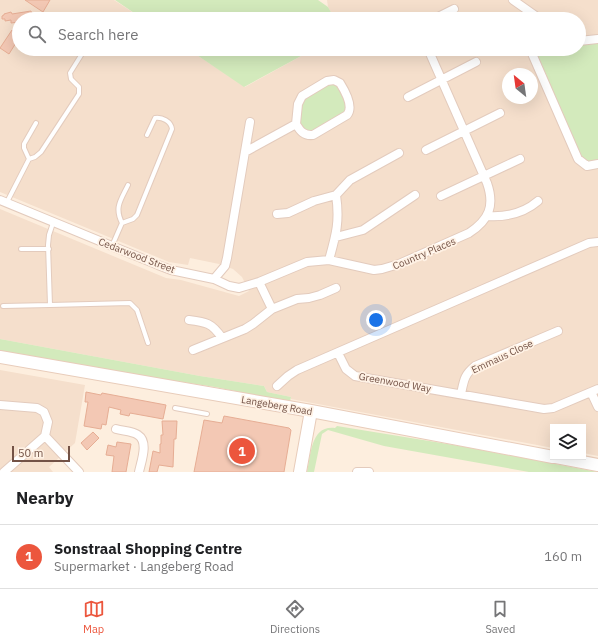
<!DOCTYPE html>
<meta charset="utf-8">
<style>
:root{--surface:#fff;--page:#f2f2f2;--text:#202124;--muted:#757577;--line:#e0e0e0;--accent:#ec563d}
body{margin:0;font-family:"IBM Plex Sans",sans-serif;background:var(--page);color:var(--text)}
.controls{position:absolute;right:12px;bottom:12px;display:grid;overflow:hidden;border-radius:0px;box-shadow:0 4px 16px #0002}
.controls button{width:36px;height:36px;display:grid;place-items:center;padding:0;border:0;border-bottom:1px solid var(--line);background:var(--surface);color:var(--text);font:20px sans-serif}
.compass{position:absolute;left:502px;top:68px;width:36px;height:36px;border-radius:50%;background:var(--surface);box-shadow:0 4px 16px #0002;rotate:331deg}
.scale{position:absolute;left:12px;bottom:10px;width:58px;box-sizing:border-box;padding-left:4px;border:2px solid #735246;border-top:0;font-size:11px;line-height:14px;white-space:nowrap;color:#735246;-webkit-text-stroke:3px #fff2e5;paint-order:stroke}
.you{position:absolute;left:376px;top:320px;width:14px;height:14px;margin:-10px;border:3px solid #fff;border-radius:50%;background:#1a73e8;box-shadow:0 0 0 6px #1a73e833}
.badge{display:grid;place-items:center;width:26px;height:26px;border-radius:50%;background:var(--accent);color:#fff;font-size:13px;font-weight:700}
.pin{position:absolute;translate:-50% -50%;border:2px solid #fff;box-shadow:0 1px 4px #0006}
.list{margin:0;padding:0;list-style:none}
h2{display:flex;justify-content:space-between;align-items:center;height:52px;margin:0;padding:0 16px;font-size:17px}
h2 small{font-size:13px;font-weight:400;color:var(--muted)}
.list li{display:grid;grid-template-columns:26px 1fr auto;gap:12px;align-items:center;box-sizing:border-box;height:64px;padding:0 16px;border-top:1px solid var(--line)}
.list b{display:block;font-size:15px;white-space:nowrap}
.list p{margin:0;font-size:13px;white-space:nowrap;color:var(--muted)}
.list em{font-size:13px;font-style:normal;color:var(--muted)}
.icon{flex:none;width:22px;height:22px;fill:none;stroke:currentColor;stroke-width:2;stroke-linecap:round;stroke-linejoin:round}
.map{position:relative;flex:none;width:598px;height:472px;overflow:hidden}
.search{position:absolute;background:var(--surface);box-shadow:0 4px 16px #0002;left:12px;right:12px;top:12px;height:44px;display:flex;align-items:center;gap:10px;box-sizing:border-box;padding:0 14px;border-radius:22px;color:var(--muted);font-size:15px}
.sheet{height:116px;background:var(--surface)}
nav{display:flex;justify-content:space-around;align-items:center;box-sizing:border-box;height:56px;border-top:1px solid var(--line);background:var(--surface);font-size:11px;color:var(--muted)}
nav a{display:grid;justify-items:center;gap:2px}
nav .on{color:var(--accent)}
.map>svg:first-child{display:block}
.residential{fill:#f5dfcc;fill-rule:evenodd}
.green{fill:#d3eabc}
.building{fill:#f3c8b4;stroke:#e6ad94}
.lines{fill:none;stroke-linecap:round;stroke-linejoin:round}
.lane-casing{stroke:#e3cbbd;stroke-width:6}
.street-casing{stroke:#e3cbbd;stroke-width:10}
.secondary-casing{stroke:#e8ccba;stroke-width:14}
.lane{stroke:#fff;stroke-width:4}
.street{stroke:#fff;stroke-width:8}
.secondary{stroke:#fff;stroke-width:12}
.labels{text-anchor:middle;stroke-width:3.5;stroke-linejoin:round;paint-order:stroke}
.street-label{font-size:10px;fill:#735246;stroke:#fff2e5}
</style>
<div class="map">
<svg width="598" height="472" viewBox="0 0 598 472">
<rect width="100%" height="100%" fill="#fdeede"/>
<path class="residential" d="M0,0h114l29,19h-124v30h169l57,38 69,-38h265v-30h-244l-7,-12 -1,-7h271v456l-15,-3v-26h-30v21l-262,-49v-2l-24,-5 -3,-6 -64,-10 -200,-37v-130l166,69 15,2 58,16 10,-5 -7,-14 -9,-8 -14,-5 -29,-6 -2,7 -19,-3 -169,-70zM508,74h24v24h-24z
M0,370l85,15 -10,58 -26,24 4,5h-53z"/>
<path class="green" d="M115,0h203l10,7 7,12h-192z
M598,42v119l-6,2 -9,-2 -50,-112h46v-3z
M188,49h126l-70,38z
M333,83l5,2 9,21v4l-36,22h-7l-5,-11 4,-22z
M0,339l200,37 64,10 3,6 24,5 -1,5 -75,-15 -92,-14 -123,-22z
M337,426l123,20 138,26h-69l-145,-26 -56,-16 -6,4 -8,38h-7c4,-18 4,-47 28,-44z"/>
<path class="building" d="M25,0h25l-7,12z
M31,11l2,8h-14v3l-8,1v-3l-6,1v-2h-3v-3l2,-1v-1l7,-2 1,2z
M12,30l7,5v3l-10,16 -9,-6z
M86,392l15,3 1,-2 64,12 -3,14 -33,-6 -1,3 -9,-2 1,-4 -12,-3 -3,18 -4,-1 -1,5 -17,-3 4,-24h-3z
M224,416l65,12 2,2 -7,42h-90l10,-52 18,3z
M162,421h15l-1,18h-2l-1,28 -14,-2 -2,7h-8l4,-21 7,2v-9h1v-9h2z
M93,432l6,6 -12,12 -6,-7z
M117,442l14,2 -5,28h-14l2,-16 -8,-1 2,-10 8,2z"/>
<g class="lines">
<defs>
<path id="lane" d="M29,159l-5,-11v-4l12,-21
M7,202l22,-43 6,-2 6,-5 38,-58v-7l-8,-8 -1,-6 15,-24
M53,223l-4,12 -1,10 2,60 80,-2 7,7 11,33
M122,223c-8,-16 -1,-23 6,-38
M112,246l10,-23 11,-4 4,-4 35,-86c-1,-8 -10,-12 -17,-11l-8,17
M21,249h28
M3,306l47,-1
M175,408l32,6"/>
<path id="street" d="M513,0l27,19
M434,19l20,-10
M579,41l19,-2
M530,49l48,110 9,7 11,-2
M408,97l68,-35
M426,150l74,-37
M245,152l51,-28c4,7 8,12 17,11l34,-20c7,-8 -2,-24 -7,-32l-6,-3 -7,1 -25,15 -4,8 -2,20
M441,196l79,-37
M0,200l158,65 13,5 43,9 11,-13 2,-8 23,-136
M277,214l11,-1 26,-12 22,-6
M488,216c17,1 36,-3 50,-15
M336,237l27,-7 52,-35
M329,260c7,-25 11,-39 7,-65l14,-15 49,-27
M214,279l15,7 10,2 20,-6 48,-20 22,-2 45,10 8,-1 17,-5 70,-31c20,-13 26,-27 18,-50l-59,-134
M259,282l13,27
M189,320c17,2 23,3 33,18
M193,350l52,-21 8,-5 19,-15 25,-10 12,-1 11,-3 16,-7
M338,353l8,16 9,7 189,33 9,-1 45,-19
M277,386l11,-10 9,-6 292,-127 9,-1
M591,392l7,15
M461,394c3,-14 3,-19 14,-28l83,-35
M0,405l37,3 7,4 4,10 -3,14 -41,36
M116,429c7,2 17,2 22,6 11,7 3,27 1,37
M45,436l34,36
M357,472h12"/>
<path id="secondary" d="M0,357l311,54 242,46
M556,457l42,8
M300,472l11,-61"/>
</defs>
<use href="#lane" class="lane-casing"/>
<use href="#street" class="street-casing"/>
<use href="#secondary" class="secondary-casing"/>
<use href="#lane" class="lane"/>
<use href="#street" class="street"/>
<use href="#secondary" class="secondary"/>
</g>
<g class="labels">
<g class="street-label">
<text transform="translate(424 253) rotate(-23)" y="4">Country Places</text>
<text transform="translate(137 255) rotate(21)" y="4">Cedarwood Street</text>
<text transform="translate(502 356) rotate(-25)" y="4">Emmaus Close</text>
<text transform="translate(395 382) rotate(10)" y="4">Greenwood Way</text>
<text transform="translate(277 405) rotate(10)" y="4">Langeberg Road</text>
</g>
</g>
</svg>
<div class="controls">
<button><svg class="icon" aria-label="layers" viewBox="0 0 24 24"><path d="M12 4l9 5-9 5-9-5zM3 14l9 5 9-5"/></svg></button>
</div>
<svg class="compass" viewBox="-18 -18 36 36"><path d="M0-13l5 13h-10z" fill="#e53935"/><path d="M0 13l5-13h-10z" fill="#757577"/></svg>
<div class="scale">50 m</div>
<div class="you"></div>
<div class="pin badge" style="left:242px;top:451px">1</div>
<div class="search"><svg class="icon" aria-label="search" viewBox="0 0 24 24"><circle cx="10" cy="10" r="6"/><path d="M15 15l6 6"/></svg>Search here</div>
</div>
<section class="sheet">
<h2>Nearby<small></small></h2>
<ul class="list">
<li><span class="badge">1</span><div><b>Sonstraal Shopping Centre</b><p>Supermarket · Langeberg Road</p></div><em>160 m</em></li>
</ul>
</section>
<nav>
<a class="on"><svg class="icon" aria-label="map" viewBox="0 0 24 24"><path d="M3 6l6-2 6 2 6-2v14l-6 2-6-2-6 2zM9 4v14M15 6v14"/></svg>Map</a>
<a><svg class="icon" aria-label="directions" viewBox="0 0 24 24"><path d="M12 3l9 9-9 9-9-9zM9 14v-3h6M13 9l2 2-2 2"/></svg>Directions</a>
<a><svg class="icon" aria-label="saved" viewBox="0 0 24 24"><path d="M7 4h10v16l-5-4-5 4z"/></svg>Saved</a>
</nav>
